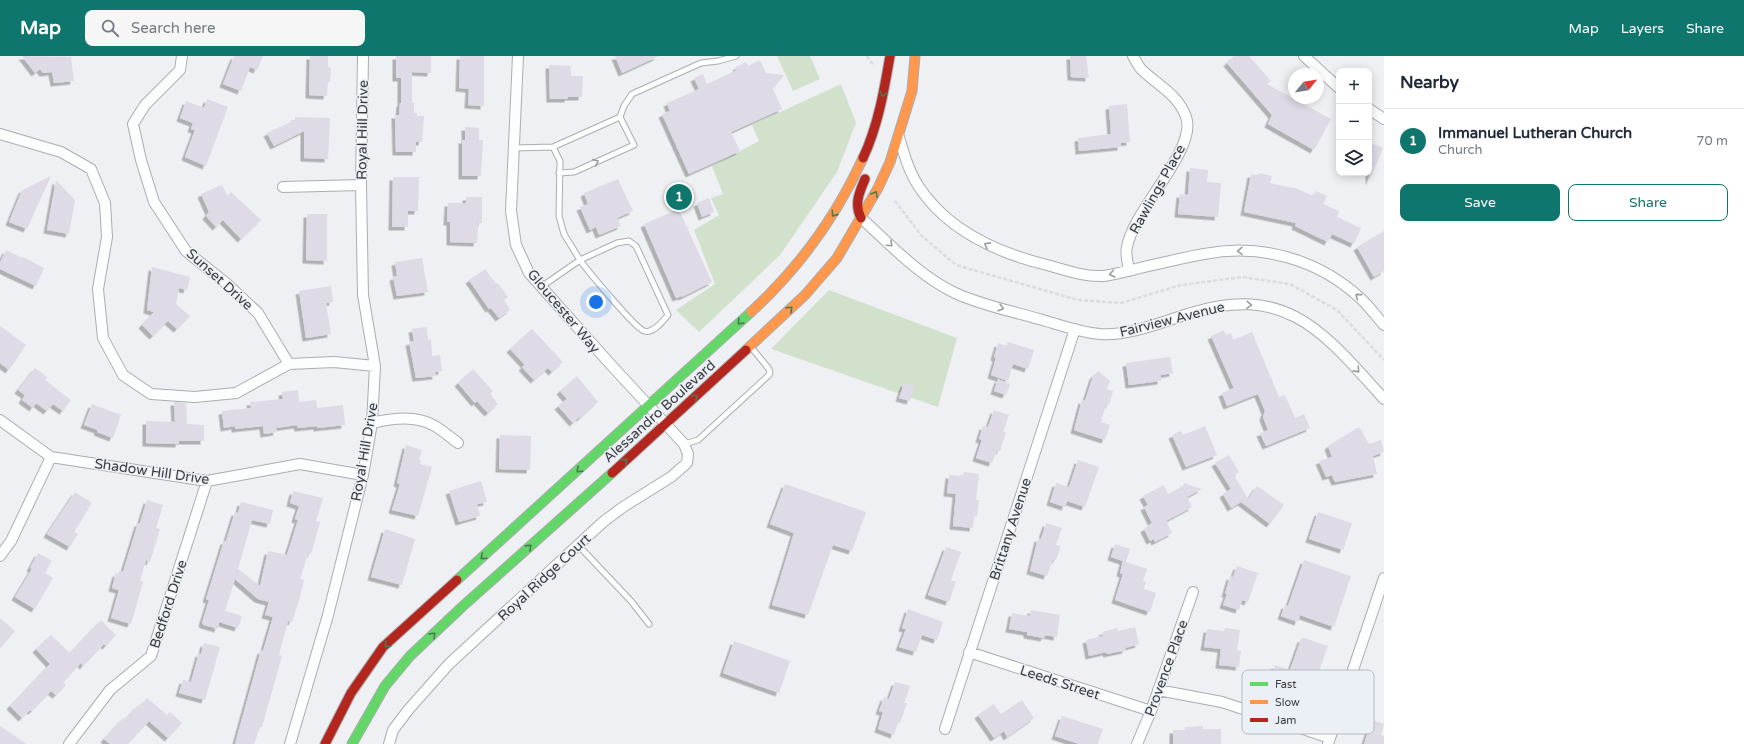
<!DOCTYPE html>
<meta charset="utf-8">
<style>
:root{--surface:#fff;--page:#f6f6f7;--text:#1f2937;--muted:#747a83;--line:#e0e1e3;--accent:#0f766e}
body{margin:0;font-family:"Varela Round",sans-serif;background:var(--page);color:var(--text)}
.controls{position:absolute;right:12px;top:12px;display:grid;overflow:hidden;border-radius:8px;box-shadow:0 2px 10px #0003}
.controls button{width:36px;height:36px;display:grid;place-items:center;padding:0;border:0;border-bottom:1px solid var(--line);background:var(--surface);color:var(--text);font:20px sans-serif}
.compass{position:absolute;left:1288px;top:12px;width:36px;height:36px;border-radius:50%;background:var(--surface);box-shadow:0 2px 10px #0003;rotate:60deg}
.you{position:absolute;left:596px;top:246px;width:14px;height:14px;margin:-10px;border:3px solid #fff;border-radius:50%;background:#1a73e8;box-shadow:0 0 0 6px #1a73e833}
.badge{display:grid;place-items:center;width:26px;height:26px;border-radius:50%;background:var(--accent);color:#fff;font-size:13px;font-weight:700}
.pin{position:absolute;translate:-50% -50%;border:2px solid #fff;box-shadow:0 1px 4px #0006}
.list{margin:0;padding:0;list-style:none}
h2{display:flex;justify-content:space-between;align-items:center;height:52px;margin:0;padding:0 16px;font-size:17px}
h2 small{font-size:13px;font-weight:400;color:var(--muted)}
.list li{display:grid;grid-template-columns:26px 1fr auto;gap:12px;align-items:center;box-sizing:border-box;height:64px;padding:0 16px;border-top:1px solid var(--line)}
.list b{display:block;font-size:15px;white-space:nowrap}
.list p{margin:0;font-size:13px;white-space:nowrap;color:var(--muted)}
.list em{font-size:13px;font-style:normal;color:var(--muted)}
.actions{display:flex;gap:8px;padding:12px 16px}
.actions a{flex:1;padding:9px 0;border:1px solid var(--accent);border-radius:8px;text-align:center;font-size:14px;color:var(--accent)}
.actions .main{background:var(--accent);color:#fff}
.icon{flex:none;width:22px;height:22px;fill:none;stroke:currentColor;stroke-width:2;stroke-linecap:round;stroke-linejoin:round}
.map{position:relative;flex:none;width:1384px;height:688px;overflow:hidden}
header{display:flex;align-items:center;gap:24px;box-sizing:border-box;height:56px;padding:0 20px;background:var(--accent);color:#fff}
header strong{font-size:19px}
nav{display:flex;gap:22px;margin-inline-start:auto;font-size:14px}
.search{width:280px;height:36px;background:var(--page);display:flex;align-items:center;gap:10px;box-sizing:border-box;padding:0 14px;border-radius:8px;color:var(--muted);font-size:15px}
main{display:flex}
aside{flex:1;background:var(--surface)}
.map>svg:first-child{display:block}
.green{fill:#d2e1cc}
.building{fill:#dedae6;filter:url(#shadow)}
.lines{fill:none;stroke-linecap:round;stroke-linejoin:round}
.lane-casing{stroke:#abadb0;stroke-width:7}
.street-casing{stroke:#abadb0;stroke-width:12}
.fast-casing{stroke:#abadb0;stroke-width:11}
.slow-casing{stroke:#abadb0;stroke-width:11}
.jam-casing{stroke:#abadb0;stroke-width:11}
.path{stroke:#dbdcde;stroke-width:2.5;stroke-dasharray:4 2;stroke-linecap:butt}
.lane{stroke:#fcfdfd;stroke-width:5}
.street{stroke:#fcfdfd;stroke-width:10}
.fast{stroke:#63d668;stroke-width:9}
.slow{stroke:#ff974d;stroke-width:9}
.jam{stroke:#b3261e;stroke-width:9}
.oneway{stroke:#4a7a4f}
.oneway2{stroke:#9b9c9e}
.labels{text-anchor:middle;stroke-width:3;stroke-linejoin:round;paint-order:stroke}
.street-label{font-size:14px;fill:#3a3c3f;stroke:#ebf0f6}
.key{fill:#ebf0f6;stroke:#b6babf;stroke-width:1}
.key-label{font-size:11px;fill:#3a3c3f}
</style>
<header>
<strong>Map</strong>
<div class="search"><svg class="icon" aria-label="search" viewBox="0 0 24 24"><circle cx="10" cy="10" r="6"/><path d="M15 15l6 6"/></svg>Search here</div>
<nav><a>Map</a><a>Layers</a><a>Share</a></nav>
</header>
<main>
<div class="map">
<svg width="1384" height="688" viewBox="0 0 1384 688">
<defs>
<filter id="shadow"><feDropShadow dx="-3.5" dy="3.5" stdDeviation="0" flood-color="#0004"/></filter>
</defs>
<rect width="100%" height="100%" fill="#eef0f3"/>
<path class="green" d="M777,0h33l10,23 -27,12z
M841,28l15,39 -19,49 -57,83 -81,77 -23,-22 39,-26 -21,-54 25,-15 -8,-17 12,-4 -11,-28 47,-25 -7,-16z
M829,234l128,48 -19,69 -167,-58z"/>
<path class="building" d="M22,0l49,1 3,24 -20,2 -2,-11 -9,1 -3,-4 -5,4z
M234,0h29l-6,14 -7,-3 -9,24 -18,-7z
M310,0h18v11l3,1 -1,14h-2l-1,14 -18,-1z
M396,0h35v17l-19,-1v31h2v10h3v3h7l-2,26h-6v10h-20l-1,-37h4l1,-12h1v-25h-5z
M460,0h24v50l-16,-1 1,-16 -10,-1z
M615,0h44l-37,17z
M1070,0h16l3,22 -18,-1z
M1234,0h15l22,25 -4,3 64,35 -17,31 -46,-26 4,-9 -45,-52z
M760,4l6,13 18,2 -11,14 9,20 -51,23 9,19 -51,23 -27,-60 8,-3 -3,-8 32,-14 -5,-11 9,-4 4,10 30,-14 -1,-3 10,-5 2,4z
M549,9l22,1v10h12l-1,21h-14v2h-18z
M207,43l21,8 -22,59 -21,-9 10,-27 -4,-1 2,-6 -13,-5 6,-17 18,7z
M1127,48l3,38 -9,1v4l-42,4 -1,-13 33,-4 -2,-28z
M295,61l35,1 -2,41 -24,-1v-27l-30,15 -7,-13 28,-13z
M465,71l14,1v12h4l-2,36h-19v-36h3z
M1369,86l14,6 -14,34z
M1190,112l18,2 -1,12 14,1 -3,34 -40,-3 2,-20 8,1z
M1259,117l13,3 -2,7 28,6 15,7 3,-5 11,5 -4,8 16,7 -2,6 24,11 -7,16 -22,-10 -4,8 -33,-16 1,-3 -52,-11 7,-38 7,1z
M51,120l-24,53 -18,-7 13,-32z
M393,121h26l-1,34h-10v16h-16z
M618,123l15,32 -16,7 4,8 -22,9 -3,-8 -6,3 -10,-23 8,-3 -4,-11z
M56,124l19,20 -6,34 -22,-4z
M222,129l5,11 4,-4 30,28 -20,19 -18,-19 -7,7 -10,-11 3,-4 -8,-18z
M466,141h16v26h-4l-1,20 -27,-1v-20h-3l1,-19h18z
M709,142l5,14 -12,5 -5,-14z
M679,154l33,72 -30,15v-1l-6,2 -32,-74 30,-13 1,1z
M307,158h20v47l-21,-1z
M1384,175v40l-10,6 -17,-30z
M6,194l16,8 1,-1 21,11 -8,18 -36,-17v-6z
M422,202l6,34 -31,4 -4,-19 4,-1 -2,-14z
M152,211l38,10 -3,13 -8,-2 -3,16 14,12 -13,13 -9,-8 -15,15 -11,-11 12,-13 -7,-2z
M485,213l11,15 2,-1 10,14 -4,3 6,10 -11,8 -8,-10 -2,1 -20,-29z
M331,230l2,16 -7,1 5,31 -25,4 -7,-47z
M0,270l26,19 -17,25 -9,-7z
M427,271l1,13 3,-1 1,17 8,-1 2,16 -7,1 1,4 -20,2 -7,-36 5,-1 -2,-12z
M532,273l31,33 -11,10 -4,-4 -14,12 -12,-13 3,-2 -15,-16z
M1224,274l2,5 5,-2 2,7 19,-8 27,65 6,-2 10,23 9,-4 6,14 -44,18 -6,-13 8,-3 -5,-13 2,-6 -7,-17 -31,12 -5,-13 12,-5 -23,-52z
M1008,286l26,8 -6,19 -15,-5 -5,17 -17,-6 5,-17 -2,-1 4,-14 8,3z
M1170,301l3,16 -12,2v6l-32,4 -3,-22z
M35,312l12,9 -2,3 26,20 -8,11 -10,-7 -6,7 -11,-8 -3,5 -11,-8 3,-5 -7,-5z
M473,313l20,22 -3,3 8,10 -10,9 -11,-12 -2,2 -17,-20z
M1098,315l12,10 -3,8 6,2 -4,14 -3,-1 -5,18 9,3 -5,15 -31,-10 8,-30 3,1 8,-25z
M577,320l21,26 -18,16 -1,-1 -6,6 -15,-17 9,-7 -7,-8z
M998,323l12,5 -4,11 -12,-4z
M904,327l11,4 -5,14 -11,-3z
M298,334l1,12 17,-2 1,8 26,-3 2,20 -28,3v-2l-19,2 -1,-3 -21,3 1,4 -13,2 -1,-8 -28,3v-3l-11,2 -2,-17 29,-3 -1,-6 33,-3 -1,-7z
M174,346l12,1 1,21 17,1v16h-25v3l-33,-1v-22l29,1z
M92,348l29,11 -8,23 -16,-6 1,-2 -14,-5z
M994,354l15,5 -6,17h3l-6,19 -3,-1 -5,13 -16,-5 6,-18 -3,-1 4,-13 5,1z
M1205,370l12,29 -31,12 -14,-32 9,-4 2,4z
M1357,372h3l9,16 12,-4 3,12 -11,4 4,18 -42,8 -3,-7 -6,2 -7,-16 13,-4 -4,-11z
M500,379l31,1 -1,34 -31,-1z
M406,389l16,5 -3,10h2l-1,4 12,3 -14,49 -26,-6 8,-26 -3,-1z
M1229,399l10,17 -5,3 14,24 9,-13 27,19 -14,19 -29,-22 -10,6 -8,-14 8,-5 -16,-26z
M1078,404l21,7 -14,40 -18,-6 -2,6 -15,-5 6,-19 13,4z
M964,416l15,2 -3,26h3l-2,16h-3l-1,12 -20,-2 3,-32 -9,-1 2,-18 14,1z
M481,425l6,21 -10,2 3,12 -21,6 -10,-31z
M1184,427l18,6 -15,8 5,10 -26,14 6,12 -17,9 -1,-3 -4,2 -6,-12 8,-6 -8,-16 4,-2 -5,-9 21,-11 4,9 15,-8z
M785,428l81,28 -14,39 -19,-6 -25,70 -36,-10 22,-72 -24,-9z
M293,435l30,7 -7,23 4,1 -9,32 -3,-1 -8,26 4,1 -5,21 -7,21 -4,-1 -9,34 3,1 -20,71h-2l-6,17h-19l26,-94 2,1 10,-34 -8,-2 4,-13 -11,-3 -23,-20 -10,32 17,5 -4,12 -19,-6 -1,7 -14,-4 -2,-2 7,-23 -3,-1 18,-58h2l9,-29 3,1 3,-11 32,8 -3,14 -18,-4 -14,49 22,17 8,-35 19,4 11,-35 -3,-1 4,-13 -9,-3z
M75,436l17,11 -18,29 4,2 -8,13 -23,-13z
M147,444l16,5 -7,23 4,1 -10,33 -4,-2 -6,21 3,1 -12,42 -20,-6 8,-28 -7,-2 4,-15 2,1 1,-3 4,1 15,-49h2z
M1318,456l34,11 -9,27 -34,-11z
M1046,467l16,5 -6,17 5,1 -5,14 -3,-1 -6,17 -17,-5 8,-33 3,1z
M385,473l30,10 -13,46 -31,-8z
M1115,488l15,5 -4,13 -15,-5z
M946,491l15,5 -10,28 5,2 -7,20 -21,-7z
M38,497l14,8 -7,12 8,5 -18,31 -20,-12 17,-28 -2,-1z
M1304,504l47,16 -17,51 -34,-12 -2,7 -17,-6 4,-11 3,1z
M1123,505l24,8 -4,12 3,1 -2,7 12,4 -6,19 -35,-12 8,-26 -3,-1z
M1237,510l21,7 -10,29 -6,-2 -3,10 -16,-5 4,-11h-2l5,-18 3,1z
M908,553l35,13 -6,18 -15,-5 -6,17 -17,-5 7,-18 -4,-1z
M1031,554l29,5 -3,22 -12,-2 -1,3 -17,-3v-3l-18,-3 3,-16 18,3z
M0,562l15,13 -15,17z
M101,564l15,15 -10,11 -2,-2 -21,22 -2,-3 -18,19 3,3 -10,10 -5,-4 -19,20 -2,-1 -8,8 -12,-12 40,-42 -14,-15 15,-14 19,18z
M1135,571l4,17 -14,4 1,2 -19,4 -1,-2 -17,4 -3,-16 17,-4 -1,-4 15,-4 1,3z
M1225,572l15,2 -3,20 4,1 -2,16 -20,-2 2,-16 -17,-2 3,-18 17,2z
M1304,582l24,8 -17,48 -41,-13 5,-16 15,5 11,-31z
M734,585l56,20 -11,32 -56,-20z
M204,587l16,4 -15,53 -26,-7 4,-13 8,2 8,-29 2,1z
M895,626l15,4 -6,17h3l-7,20 -2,-1 -4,13 -16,-6 5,-17 -4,-1 5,-14 5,2z
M147,642l20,17 3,-3 12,11 -14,15 -19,-17 -21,23h-18l-6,-5 19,-21 2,2 13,-15 1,2z
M1022,644l12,18 -27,19 -3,-6 -10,7 -16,-23 16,-11 7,10z
M1062,660l41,13 -5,15h-19l-24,-8z
M1372,664l12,4 -3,11 3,1v8h-20z
M0,670l9,6 17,12h-26z
M1203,670v3h18v15h-48v-14h12v-3z"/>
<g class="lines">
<defs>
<path id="lane" d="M514,92l39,-1 67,-30
M559,117l15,-1 60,-27 -14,-28 4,-11 8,-12 69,-31 17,-2 18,-5
M629,185l7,5 32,69c-5,6 -15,19 -24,16 -9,-3 -57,-61 -64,-71l37,-17z
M541,231l39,-27 -16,-26 -5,-18 1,-55 -7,-14
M684,388l14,-4 70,-64 2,-3 -1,-4 -18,-22
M578,489l53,56 18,23"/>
<path id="street" d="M182,0l-2,14 -35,35 -12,19 8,36 13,42 32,49 41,33 31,29 31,51 45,-2 41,4
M1304,0l35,32
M1369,53l15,10
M0,78l61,18 30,17 14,34 2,34 -9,52 5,49 20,37 28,19 44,3 41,-4 53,-29
M899,81c5,17 10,35 20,50 29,44 79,66 128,78 18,5 38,12 56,11 11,-1 23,-5 33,-7 22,-5 45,-11 68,-15 56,-11 114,5 156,44 9,8 16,18 24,27
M283,131l78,-2
M861,162c30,27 57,57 94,75 26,12 56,18 84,26 18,5 42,14 61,15 30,2 62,-12 91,-21 97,-30 134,21 193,86
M1129,215c-1,-8 -4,-17 -2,-24 6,-37 71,-98 59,-130 -8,-23 -29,-32 -45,-48 -3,-4 -6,-9 -8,-13
M0,364l51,37 156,24 93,-17 63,11
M372,367c21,-5 44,-8 63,3 8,5 15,11 23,17
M0,500l11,-15 40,-84
M969,596l182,59
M1158,634l64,12 108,36
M945,673l130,-400
M69,688l41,-54 41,-34 56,-175
M290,688l38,-129 35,-140 9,-52 3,-57 -12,-71 -2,-110 2,-129
M389,688l4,-14 16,-21 40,-45 154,-142 20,-15 48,-30 16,-14 1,-9 -4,-10 -72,-78 -83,-93 -13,-28 -5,-34 7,-155
M1137,688l14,-33 42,-119
M1328,688l56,-166"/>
<path id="fast" d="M457,524l294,-268
M352,688l33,-58 25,-30 53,-50 149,-133"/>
<path id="slow" d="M751,256c48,-44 85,-95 112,-154
M746,294l59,-55 32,-37 41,-70 12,-26 22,-71 3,-35"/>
<path id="jam" d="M863,102c15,-32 21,-67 27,-102
M861,162c-7,-14 -2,-25 4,-39
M612,417l134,-123
M325,688l26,-51 32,-46 74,-67"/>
</defs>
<use href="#lane" class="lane-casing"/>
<use href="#street" class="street-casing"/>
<use href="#fast" class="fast-casing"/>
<use href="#slow" class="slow-casing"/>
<use href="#jam" class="jam-casing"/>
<path class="path" d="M867,0l7,10
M895,145l27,35 34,29 122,35 43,3 60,-18 61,-8 48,7 47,26 47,50"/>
<use href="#lane" class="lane"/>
<use href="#street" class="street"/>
<use href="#fast" class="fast"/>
<use href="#slow" class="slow"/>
<use href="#jam" class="jam"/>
</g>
<defs><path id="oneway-chevron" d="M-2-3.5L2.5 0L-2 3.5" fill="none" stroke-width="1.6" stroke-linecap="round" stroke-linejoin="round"/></defs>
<g class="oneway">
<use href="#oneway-chevron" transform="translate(883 38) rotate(103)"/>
<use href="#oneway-chevron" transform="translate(875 138) rotate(-61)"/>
<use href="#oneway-chevron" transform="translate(834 158) rotate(125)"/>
<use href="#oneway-chevron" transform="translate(790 253) rotate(-43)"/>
<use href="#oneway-chevron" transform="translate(740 266) rotate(136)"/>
<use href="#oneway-chevron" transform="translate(695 341) rotate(-43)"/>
<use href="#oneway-chevron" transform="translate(625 405) rotate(-42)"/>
<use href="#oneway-chevron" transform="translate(579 414) rotate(138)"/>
<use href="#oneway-chevron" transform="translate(529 491) rotate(-42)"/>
<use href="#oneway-chevron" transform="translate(483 501) rotate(138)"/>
<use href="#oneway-chevron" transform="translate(433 579) rotate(-44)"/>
<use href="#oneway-chevron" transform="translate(387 589) rotate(135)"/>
</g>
<g class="oneway2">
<use href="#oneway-chevron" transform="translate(596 106) rotate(-24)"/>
<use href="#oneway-chevron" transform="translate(890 188) rotate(43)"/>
<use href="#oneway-chevron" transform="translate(987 189) rotate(-151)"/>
<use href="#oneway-chevron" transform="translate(1240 195) rotate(179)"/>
<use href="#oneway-chevron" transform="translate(1112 218) rotate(169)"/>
<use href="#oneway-chevron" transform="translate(1358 240) rotate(-139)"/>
<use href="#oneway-chevron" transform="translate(1249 249) rotate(4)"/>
<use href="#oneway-chevron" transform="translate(1001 252) rotate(16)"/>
<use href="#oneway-chevron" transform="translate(1357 314) rotate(48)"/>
</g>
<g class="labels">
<g class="street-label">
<text transform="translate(362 74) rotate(-89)" y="5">Royal Hill Drive</text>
<text transform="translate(1157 133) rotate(-61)" y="5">Rawlings Place</text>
<text transform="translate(220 223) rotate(42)" y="5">Sunset Drive</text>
<text transform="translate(564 255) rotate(50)" y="5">Gloucester Way</text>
<text transform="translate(1172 263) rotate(-14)" y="5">Fairview Avenue</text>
<text transform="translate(659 355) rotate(-42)" y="5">Alessandro Boulevard</text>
<text transform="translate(364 396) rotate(-80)" y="5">Royal Hill Drive</text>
<text transform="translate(152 415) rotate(8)" y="5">Shadow Hill Drive</text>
<text transform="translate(1010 473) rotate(-72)" y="5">Brittany Avenue</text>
<text transform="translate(544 521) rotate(-43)" y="5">Royal Ridge Court</text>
<text transform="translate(168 548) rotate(-72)" y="5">Bedford Drive</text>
<text transform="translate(1166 612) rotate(-70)" y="5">Provence Place</text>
<text transform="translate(1060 626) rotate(18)" y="5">Leeds Street</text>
</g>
</g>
<rect x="1242" y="614" width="132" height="64" rx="6" class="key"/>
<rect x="1250" y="626" width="18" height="4" fill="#63d668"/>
<rect x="1250" y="644" width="18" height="4" fill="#ff974d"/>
<rect x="1250" y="662" width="18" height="4" fill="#b3261e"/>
<g class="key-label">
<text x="1275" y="632">Fast</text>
<text x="1275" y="650">Slow</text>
<text x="1275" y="668">Jam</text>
</g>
</svg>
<div class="controls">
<button>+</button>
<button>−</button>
<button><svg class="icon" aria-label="layers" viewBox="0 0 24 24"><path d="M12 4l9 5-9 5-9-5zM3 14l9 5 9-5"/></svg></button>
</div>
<svg class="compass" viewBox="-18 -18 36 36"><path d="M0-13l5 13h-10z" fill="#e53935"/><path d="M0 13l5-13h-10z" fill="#747a83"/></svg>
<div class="you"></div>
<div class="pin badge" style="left:679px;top:141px">1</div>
</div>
<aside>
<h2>Nearby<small></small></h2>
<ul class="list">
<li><span class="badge">1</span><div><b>Immanuel Lutheran Church</b><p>Church</p></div><em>70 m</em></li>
</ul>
<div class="actions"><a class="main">Save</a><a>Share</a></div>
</aside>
</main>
